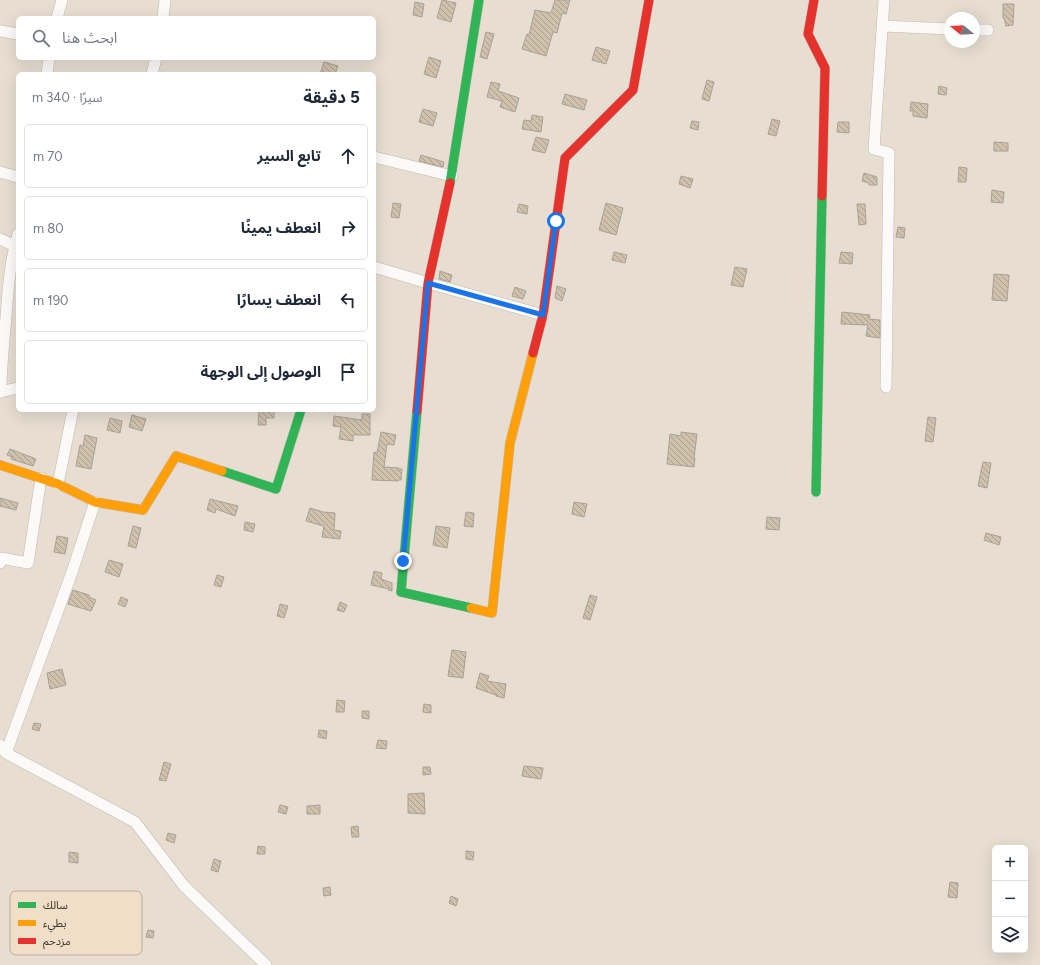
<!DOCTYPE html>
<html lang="ar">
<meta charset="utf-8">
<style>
:root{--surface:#fff;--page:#f6f6f7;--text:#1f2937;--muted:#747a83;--line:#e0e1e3}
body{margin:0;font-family:Figtree,"Noto Sans Arabic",sans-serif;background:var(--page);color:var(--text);direction:rtl}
.controls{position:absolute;right:12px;bottom:12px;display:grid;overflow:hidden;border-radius:6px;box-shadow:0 4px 16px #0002}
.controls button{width:36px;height:36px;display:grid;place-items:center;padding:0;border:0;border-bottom:1px solid var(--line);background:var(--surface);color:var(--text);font:20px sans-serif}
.compass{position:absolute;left:944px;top:12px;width:36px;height:36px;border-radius:50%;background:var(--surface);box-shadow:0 4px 16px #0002;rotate:288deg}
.stop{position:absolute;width:12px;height:12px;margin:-9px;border:3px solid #1a73e8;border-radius:50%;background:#fff}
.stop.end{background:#1a73e8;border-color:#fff;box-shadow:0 1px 4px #0008}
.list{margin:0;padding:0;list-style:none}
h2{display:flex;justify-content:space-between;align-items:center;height:52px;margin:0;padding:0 16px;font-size:17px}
h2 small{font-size:13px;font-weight:400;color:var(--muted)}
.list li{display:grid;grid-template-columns:26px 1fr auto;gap:12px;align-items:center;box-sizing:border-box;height:64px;margin:0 8px 8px;padding:0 8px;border:1px solid var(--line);border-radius:6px}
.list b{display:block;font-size:15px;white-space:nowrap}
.list em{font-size:13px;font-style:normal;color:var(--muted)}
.icon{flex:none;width:22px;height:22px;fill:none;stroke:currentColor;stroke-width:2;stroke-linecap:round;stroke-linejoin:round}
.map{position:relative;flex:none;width:1040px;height:965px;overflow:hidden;direction:ltr}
.search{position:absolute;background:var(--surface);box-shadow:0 4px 16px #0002;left:16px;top:16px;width:360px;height:44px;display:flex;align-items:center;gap:10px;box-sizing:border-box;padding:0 14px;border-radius:6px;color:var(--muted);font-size:15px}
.panel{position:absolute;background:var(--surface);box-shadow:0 4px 16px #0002;left:16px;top:72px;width:360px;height:340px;border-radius:6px;direction:rtl}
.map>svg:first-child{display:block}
.building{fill:url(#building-back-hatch);stroke:#a8a198}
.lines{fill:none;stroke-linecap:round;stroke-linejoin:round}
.street-casing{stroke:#c1b9af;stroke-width:12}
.fast-casing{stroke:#c1b9af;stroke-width:10}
.slow-casing{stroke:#c1b9af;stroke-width:10}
.jam-casing{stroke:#c1b9af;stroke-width:10}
.street{stroke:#fbfaf8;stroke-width:11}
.fast{stroke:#30b455;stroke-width:9}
.slow{stroke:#ff9f0a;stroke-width:9}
.jam{stroke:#e5322d;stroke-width:9}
.route{stroke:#1a73e8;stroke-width:5}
.key{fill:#f0dec8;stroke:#baac9a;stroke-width:1}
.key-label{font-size:11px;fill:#3d362d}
</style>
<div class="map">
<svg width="1040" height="965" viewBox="0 0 1040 965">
<defs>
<pattern id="building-back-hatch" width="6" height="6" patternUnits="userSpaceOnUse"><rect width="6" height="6" fill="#d0c1ad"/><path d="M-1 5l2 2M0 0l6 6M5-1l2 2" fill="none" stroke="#aa9e8d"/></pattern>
</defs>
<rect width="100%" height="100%" fill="#e7ddd1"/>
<path class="building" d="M442,0l14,3 -5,19 -14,-4z
M555,0h15l-4,14 -4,-1 -5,20 -4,-1 -7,24 -24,-7 5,-15 2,1 6,-25 16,3z
M415,2l9,2 -2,13 -9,-2z
M1003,4h11l-1,21 -7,1 -2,-8h-1z
M486,32l8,2 -7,25 -7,-2z
M596,47l14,4 -4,13 -14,-4z
M429,57l12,4 -5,17 -12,-4z
M324,62l14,4 -3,8h-15z
M707,80l7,2 -5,19 -7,-2z
M491,82l9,2 -2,7 21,7 -4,14 -15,-5 2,-6 -15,-4z
M939,86l8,2 -1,7 -8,-1z
M565,94l22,6 -3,10 -22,-6z
M911,102l17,2 -1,14 -14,-2v-5h-3z
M423,109l14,4 -4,13 -14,-4z
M532,115l11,2 -2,15 -19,-3 2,-9 7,1z
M772,119l8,2 -4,15 -8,-2z
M692,121l7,1 -1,8 -8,-2z
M838,122h11v11l-12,-1z
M536,137l13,3 -4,13 -13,-3z
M994,142l14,1v8h-14z
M421,155l23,7 -1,5 -24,-6z
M959,167l8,1 -1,14h-8z
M864,173l13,4v8h-8v-2l-7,-2z
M681,176l12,3 -3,9 -11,-4z
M992,190l12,2 -1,11 -12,-1z
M393,203l8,1 -2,14 -8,-1z
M606,203l17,5 -7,27 -17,-5z
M519,204l9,2 -1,8 -10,-2z
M857,204h8l1,20 -7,1z
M898,227l7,1 -1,10 -8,-1z
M614,252l13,3 -2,8 -13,-3z
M841,252l12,1 -1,11 -13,-1z
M735,267l12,2 -4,18 -12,-2z
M440,271l12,4 -2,7 -11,-3z
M994,274l15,1 -2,26 -15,-1z
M557,286l9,3 -4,12 -7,-3z
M515,287l11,4 -3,8 -11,-3z
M842,312l28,3 -1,4 11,1v18l-14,-2 2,-11 -27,-1z
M259,410l15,1v7h-8v7h-8z
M362,414h8v21h-17v6l-14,-2 2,-12 -8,-1 1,-10 28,4z
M132,415l14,4 -4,12 -13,-4z
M928,417l8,1 -3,24 -8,-1z
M110,418l12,3 -2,12 -13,-3z
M381,432l15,3 -2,10 -7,-1 -3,23 15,1v1h3l-1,11h-3v1l-26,-1 2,-28 3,1z
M681,432l16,2 -3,24h1l-1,9 -27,-3 3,-30 11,2z
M85,435l12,3 -6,31 -15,-3 4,-21 3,1z
M10,449l26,10 -3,7 -22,-7 1,-2 -5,-2z
M983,462l8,1 -4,25 -9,-2z
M0,498l18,5 -2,7 -16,-4z
M210,499l28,7 -3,10 -19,-7 -1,4 -8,-3z
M574,502l13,2 -3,13 -12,-3z
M310,508l13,4 12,1 -1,17 7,1 -1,8 -18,-2 2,-11 -18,-5z
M466,512l8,1 -1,14 -9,-1z
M767,517l13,1 -1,12 -13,-1z
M245,522l10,2 -2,8 -9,-2z
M133,526l8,2 -5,20 -8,-2z
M436,526l14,2 -3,20 -14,-3z
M986,533l15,4 -2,8 -15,-5z
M57,536l11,2 -3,16 -11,-2z
M109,560l14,4 -4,13 -14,-5z
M374,571l8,2 -1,6 11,4v8l-4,-1 1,-1 -18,-4z
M217,575l7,2 -3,10 -7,-2z
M73,590l16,5v2l7,3 -5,11 -23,-7z
M590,595l7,2 -7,23 -7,-2z
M121,597l7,3 -3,7 -7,-3z
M340,602l7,3 -3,7 -7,-2z
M280,604l8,2 -4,12 -7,-2z
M452,650l14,2 -3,26 -15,-2z
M62,669l4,16 -16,4 -3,-16z
M480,673l9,3 -2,5 19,3 -2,14 -8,-2v-1l-20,-7z
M337,700l8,1 -1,11h-8z
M424,704l7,1v8l-8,-1z
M362,711h7v8l-7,-1z
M34,723l7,1 -2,7 -7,-2z
M319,730l8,1 -1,8 -8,-2z
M378,740l9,1 -1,8 -10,-1z
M164,762l7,2 -5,17 -7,-1z
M524,766l19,2 -2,11 -19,-3z
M423,767h7l1,7 -8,1z
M424,793l1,21 -17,-1v-19z
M280,805l8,2 -2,7 -8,-2z
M320,805v9h-13v-8z
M358,826l1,11h-7l-1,-10z
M168,833l8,2 -2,8 -8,-3z
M258,846l7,1v7h-8z
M466,851l8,1 -1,8 -7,-1z
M69,852l9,1v10l-9,-1z
M214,859l7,2 -3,11 -7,-2z
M950,882l8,1 -1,15 -9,-1z
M330,887l1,8 -7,1 -1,-8z
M451,896l7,3 -2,7 -7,-3z
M148,930l6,1 -1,7 -7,-1z"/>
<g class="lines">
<defs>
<path id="street" d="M884,0l-10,149 15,4 -3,234
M57,18l5,-18
M163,18l2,-18
M883,26l67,3
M974,30h14
M0,31l18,3
M47,74l2,-16
M152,74l4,-16
M374,157l78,19
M0,172l18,5
M0,239l15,7
M374,267l54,16 115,32
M0,392l18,-4
M1,392c0,-25 3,-50 5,-75 2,-27 4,-56 12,-83
M58,484l15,-74
M0,563l1,-5 27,5 13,-85
M0,745l6,8 129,69 49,64 82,79
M6,753l66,-181 23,-70"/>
<path id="fast" d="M450,183l29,-183
M417,411l-16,181 70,16
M222,471l54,18 25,-79
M816,492l6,-296"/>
<path id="slow" d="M0,465l58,19 37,18 48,8 33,-54 46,15
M471,608l21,5 18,-170 23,-90"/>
<path id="jam" d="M814,0l-6,34 17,34 -3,128
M533,353l10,-38 22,-157 68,-68 16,-90
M417,411l11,-128 22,-100"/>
</defs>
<use href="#street" class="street-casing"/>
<use href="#fast" class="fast-casing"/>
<use href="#slow" class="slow-casing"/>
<use href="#jam" class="jam-casing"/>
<use href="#street" class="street"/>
<use href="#fast" class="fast"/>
<use href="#slow" class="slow"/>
<use href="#jam" class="jam"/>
</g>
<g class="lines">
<path class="route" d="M403,561l25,-278 115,32 13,-94"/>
</g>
<rect x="10" y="891" width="132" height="64" rx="6" class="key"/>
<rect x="18" y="902" width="18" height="6" fill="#30b455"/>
<rect x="18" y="920" width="18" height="6" fill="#ff9f0a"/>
<rect x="18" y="938" width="18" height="6" fill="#e5322d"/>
<g class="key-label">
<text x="43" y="909">سالك</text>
<text x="43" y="927">بطيء</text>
<text x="43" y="945">مزدحم</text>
</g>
</svg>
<div class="controls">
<button>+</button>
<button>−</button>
<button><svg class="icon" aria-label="layers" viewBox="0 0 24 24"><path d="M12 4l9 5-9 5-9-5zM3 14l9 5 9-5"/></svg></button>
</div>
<svg class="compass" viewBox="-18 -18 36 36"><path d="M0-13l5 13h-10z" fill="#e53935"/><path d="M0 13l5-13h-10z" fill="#747a83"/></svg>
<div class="stop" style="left:556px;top:221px"></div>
<div class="stop end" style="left:403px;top:561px"></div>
<div class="search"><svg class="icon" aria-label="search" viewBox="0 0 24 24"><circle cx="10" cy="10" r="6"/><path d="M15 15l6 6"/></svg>ابحث هنا</div>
<section class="panel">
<h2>5 دقيقة<small>سيرًا · 340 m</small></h2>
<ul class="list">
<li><svg class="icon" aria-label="ahead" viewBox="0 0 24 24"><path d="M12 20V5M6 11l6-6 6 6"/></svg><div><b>تابع السير</b></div><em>70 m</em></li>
<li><svg class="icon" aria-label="right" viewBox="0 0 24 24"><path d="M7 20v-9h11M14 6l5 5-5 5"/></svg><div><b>انعطف يمينًا</b></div><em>80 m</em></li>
<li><svg class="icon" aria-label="left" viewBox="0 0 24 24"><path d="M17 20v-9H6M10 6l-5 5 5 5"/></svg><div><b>انعطف يسارًا</b></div><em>190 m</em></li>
<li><svg class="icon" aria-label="arrive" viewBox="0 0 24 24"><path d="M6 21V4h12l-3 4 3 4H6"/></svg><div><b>الوصول إلى الوجهة</b></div></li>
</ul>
</section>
</div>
